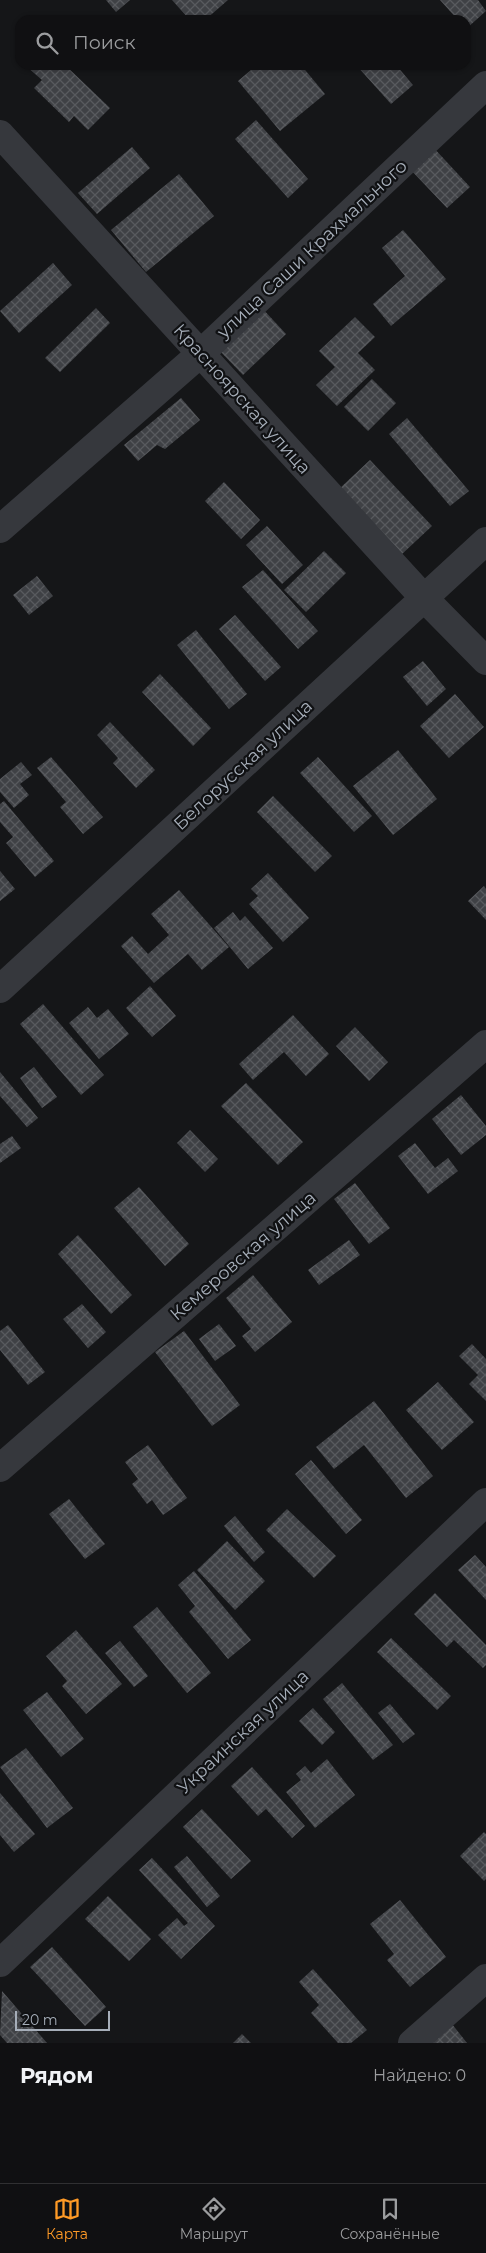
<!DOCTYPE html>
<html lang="ru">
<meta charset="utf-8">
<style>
:root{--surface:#101012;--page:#19191b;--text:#f1f3f6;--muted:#9c9d9f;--line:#303032;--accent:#ff9a26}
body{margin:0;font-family:Montserrat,sans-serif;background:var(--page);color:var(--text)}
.scale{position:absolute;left:15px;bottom:12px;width:95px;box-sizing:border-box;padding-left:5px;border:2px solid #a6aeb9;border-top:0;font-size:14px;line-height:18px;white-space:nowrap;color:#a6aeb9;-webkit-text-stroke:4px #101113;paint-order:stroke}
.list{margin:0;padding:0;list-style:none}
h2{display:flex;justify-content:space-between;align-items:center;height:65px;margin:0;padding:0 20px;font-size:21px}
h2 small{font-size:16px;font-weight:400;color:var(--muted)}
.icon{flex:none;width:28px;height:28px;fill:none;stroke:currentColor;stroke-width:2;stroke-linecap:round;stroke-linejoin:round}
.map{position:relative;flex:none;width:486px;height:2043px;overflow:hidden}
.search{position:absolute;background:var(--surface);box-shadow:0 1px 4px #0004;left:15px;right:15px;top:15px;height:55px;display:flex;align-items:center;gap:12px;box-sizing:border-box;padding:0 18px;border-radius:15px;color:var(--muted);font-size:19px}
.sheet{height:140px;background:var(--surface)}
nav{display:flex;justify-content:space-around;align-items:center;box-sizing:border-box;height:70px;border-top:1px solid var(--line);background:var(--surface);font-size:14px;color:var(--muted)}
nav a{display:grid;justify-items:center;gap:2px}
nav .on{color:var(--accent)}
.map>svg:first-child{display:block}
.building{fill:url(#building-cross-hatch)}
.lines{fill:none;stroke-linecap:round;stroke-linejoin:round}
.minor{stroke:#36383d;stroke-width:28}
.labels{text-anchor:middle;stroke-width:4.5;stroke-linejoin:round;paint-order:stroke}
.street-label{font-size:18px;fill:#a6aeb9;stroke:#101113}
</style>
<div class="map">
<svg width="486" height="2043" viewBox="0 0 486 2043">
<defs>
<pattern id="building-cross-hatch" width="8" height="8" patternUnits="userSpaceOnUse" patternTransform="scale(1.25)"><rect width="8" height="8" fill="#3f4145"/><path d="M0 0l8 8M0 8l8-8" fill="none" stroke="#585a5e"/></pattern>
</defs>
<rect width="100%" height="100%" fill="#151618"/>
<path class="building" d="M106,0h24l-14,12z
M172,0h56l-23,20h-15z
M440,0h38l8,11 -20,18v-9h-8z
M25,65h40l45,43 -22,22 -14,-14 -5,6 -35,-34 8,-8z
M257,65h44l24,29 -45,37 -42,-50z
M359,65h37l17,20 -22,19 -34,-38z
M256,120l52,59 -20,19 -53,-59z
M432,146l38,41 -23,21 -38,-40z
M132,147l18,21 -53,46 -19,-21z
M179,174l35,42 -68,56 -35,-42z
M403,230l43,49 -55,47 -18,-22 32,-28 -23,-28z
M53,263l19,22 -53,48 -19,-22z
M261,307l25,27 -43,41 -26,-27z
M96,308l14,15 -50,49 -15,-14z
M355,317l20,20 -17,16 17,17 -38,36 -21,-21 19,-18 -16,-16z
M372,379l24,24 -28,28 -24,-24z
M181,398l19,22 -35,29 -8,-4 -19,16 -14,-16z
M407,418l62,73 -19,15 -61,-72z
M370,460l62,66 -31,29 -62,-66z
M224,482l36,38 -19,19 -36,-38z
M267,526l36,39 -21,19 -36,-39z
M324,551l22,22 -40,39 -22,-22z
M263,570l55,61 -20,18 -56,-62z
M37,576l16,20 -24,19 -16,-20z
M235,615l46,52 -16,14 -46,-52z
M196,630l51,64 -18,15 -52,-64z
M423,661l23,28 -19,17 -24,-29z
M160,674l51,54 -18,18 -51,-54z
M455,694l29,33 -35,31 -29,-32z
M110,722l45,48 -19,18 -23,-25 5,-5 -21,-23z
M398,750l39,49 -44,36 -40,-49z
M51,757l52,60 -20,17 -23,-27 6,-5 -29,-34z
M318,757l54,59 -18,16 -54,-59z
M21,762l11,13 -12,9 9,11 -15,13 -14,-16v-13z
M273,796l59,60 -17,16 -58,-60z
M4,801l50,60 -19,16 -29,-34 7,-6 -13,-15v-18z
M0,871l15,18 -15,12z
M268,873l41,45 -26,24 -34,-38 9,-8 -7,-7z
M484,886l2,3v31l-18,-19z
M179,890l50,57 -27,23 -14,-16 -34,29 -33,-37 11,-10 16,18 21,-19 -18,-21z
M233,912l7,9 5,-5 28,32 -25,21 -34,-41z
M150,986l26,30 -24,21 -26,-29z
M43,1004l61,71 -23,20 -61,-71z
M88,1007l9,11 11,-9 21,25 -30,25 -30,-36z
M293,1015l36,39 -23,22 -22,-24 -31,28 -14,-16z
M355,1027l33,35 -19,19 -33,-35z
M34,1067l23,30 -15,11 -22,-30z
M0,1072l38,46 -11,9 -27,-31z
M246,1083l57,59 -25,23 -57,-59z
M461,1095l25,31v9l-25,20 -29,-36z
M190,1130l28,29 -13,13 -28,-29z
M12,1136l9,12 -21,15v-19z
M415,1143l20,25 13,-10 10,13 -30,23 -30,-38z
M355,1183l35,45 -21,16 -35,-45z
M139,1187l50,57 -24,22 -51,-58z
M78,1235l54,60 -21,19 -53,-60z
M349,1240l11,15 -41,30 -11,-15z
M253,1275l39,47 -37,30 -13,-16 9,-7 -25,-31z
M82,1304l24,28 -18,16 -25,-29z
M219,1324l17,22 -21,15 -16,-22z
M8,1325l37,47 -17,13 -28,-35v-19z
M184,1331l56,74 -28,21 -57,-74z
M472,1344l14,15v42l-17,-17 9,-9 -19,-19z
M438,1382l36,40 -32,28 -36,-40z
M374,1401l59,75 -27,22 -42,-53 -30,24 -18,-22z
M148,1445l39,53 -24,17 -11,-15 -5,4 -15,-20 6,-5 -13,-17z
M311,1460l51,60 -16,14 -51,-60z
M69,1499l36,45 -20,15 -36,-45z
M287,1509l49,47 -22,22 -48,-48z
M235,1516l30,36 -11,10 -30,-36z
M227,1541l38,40 -30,29 -38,-40z
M475,1555l11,12v33l-28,-30z
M194,1571l57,69 -23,19 -39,-47 6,-6 -17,-21z
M435,1593l51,52v20l-3,3 -29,-28 -7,7 -33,-33z
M157,1607l54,66 -24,20 -54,-66z
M76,1630l46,54 -36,30 -24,-28 5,-5 -21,-25z
M391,1638l60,58 -14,14 -60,-58z
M120,1641l28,35 -14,11 -29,-34z
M342,1683l51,62 -20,15 -50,-61z
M47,1692l37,47 -23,18 -38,-47z
M390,1704l25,30 -12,9 -25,-30z
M313,1708l22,24 -13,13 -23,-24z
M26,1748l47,60 -26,20 -47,-61z
M327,1759l28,36 -40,33 -29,-36 15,-12 -5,-6 9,-8 6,7z
M252,1767l53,59 -13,12 -26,-29 -8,7 -27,-30z
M0,1793l35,41 -21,18 -14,-17z
M202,1809l49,52 -20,18 -48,-52z
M484,1832l2,2v45l-2,2 -24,-25z
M187,1856l33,40 -13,11 -33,-40z
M152,1858l63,68 -34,33 -23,-24 19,-17 7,8 4,-3 -49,-53z
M108,1896l43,43 -22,22 -44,-42z
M400,1900l46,57 -36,30 -23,-27 7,-6 -24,-30z
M52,1947l54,60 -21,19 -55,-59z
M313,1969l54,61 -16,13h-13l-27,-30 8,-8 -20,-23z
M2,1991l45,52h-40l-7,-8z
M452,2024l15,19h-38z
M242,2034l9,9h-18z"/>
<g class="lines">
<path class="minor" d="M0,134l424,464 62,63
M0,529l200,-175 286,-269
M0,989l486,-448
M0,1468l486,-424
M0,1963l486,-461
M412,2043l74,-65"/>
</g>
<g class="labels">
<g class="street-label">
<text transform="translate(312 249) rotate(-43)" y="6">улица Саши Крахмального</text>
<text transform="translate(242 399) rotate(48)" y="6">Красноярская улица</text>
<text transform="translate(243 765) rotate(-43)" y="6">Белорусская улица</text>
<text transform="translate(243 1256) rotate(-41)" y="6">Кемеровская улица</text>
<text transform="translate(243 1732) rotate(-43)" y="6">Украинская улица</text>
</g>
</g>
</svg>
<div class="scale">20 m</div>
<div class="search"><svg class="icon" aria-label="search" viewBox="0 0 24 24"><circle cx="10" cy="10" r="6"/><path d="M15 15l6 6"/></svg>Поиск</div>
</div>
<section class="sheet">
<h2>Рядом<small>Найдено: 0</small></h2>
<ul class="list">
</ul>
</section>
<nav>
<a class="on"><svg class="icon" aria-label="map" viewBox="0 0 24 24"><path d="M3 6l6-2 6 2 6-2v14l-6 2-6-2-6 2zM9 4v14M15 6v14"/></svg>Карта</a>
<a><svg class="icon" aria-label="directions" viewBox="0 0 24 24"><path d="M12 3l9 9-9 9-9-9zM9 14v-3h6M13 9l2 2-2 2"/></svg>Маршрут</a>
<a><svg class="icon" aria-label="saved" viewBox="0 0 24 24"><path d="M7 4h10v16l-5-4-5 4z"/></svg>Сохранённые</a>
</nav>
